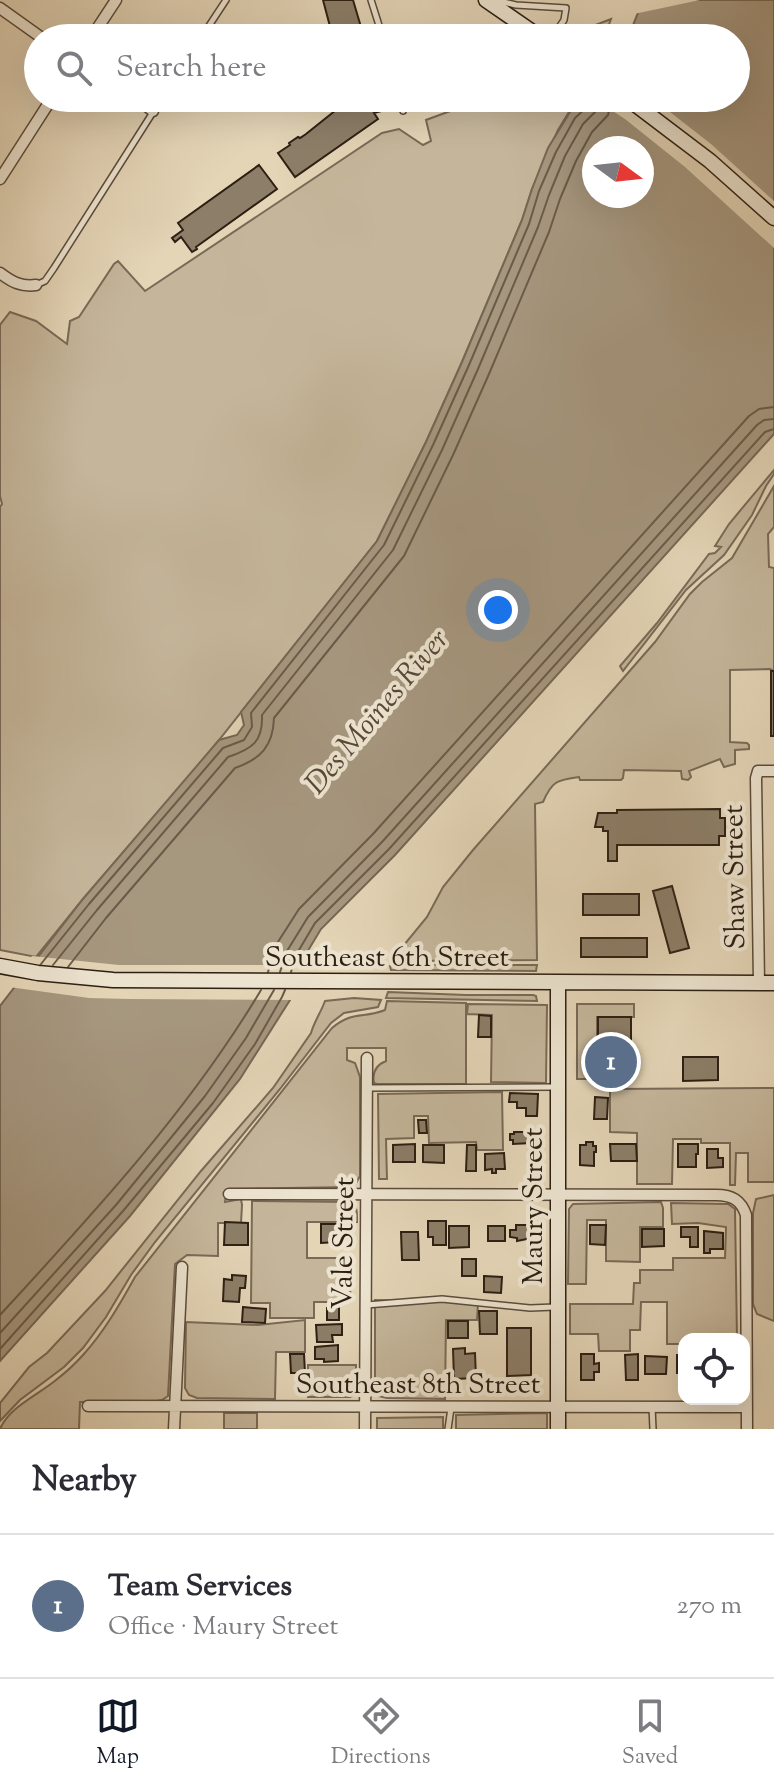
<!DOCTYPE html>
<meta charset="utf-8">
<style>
:root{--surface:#fff;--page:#f2f2f3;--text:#2b2b33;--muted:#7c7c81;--line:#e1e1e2;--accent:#111827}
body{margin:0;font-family:"Sorts Mill Goudy",serif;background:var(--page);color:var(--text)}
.controls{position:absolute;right:24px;bottom:24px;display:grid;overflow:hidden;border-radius:16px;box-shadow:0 8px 32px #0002}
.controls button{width:72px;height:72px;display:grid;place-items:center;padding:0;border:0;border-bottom:2px solid var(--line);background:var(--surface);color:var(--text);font:40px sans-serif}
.compass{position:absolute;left:582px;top:136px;width:72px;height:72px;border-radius:50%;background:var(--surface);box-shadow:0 8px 32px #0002;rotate:105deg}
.you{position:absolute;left:498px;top:610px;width:28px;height:28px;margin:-20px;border:6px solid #fff;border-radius:50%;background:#1a73e8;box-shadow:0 0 0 12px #1a73e833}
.badge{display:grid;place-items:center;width:52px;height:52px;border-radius:50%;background:var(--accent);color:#fff;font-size:26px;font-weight:700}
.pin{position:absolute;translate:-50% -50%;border:4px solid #fff;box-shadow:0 2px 8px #0006}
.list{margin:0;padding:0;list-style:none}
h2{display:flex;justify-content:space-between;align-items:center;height:104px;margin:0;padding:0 32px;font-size:34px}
h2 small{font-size:26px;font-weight:400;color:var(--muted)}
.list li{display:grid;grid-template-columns:52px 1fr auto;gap:24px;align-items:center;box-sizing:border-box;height:144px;padding:0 32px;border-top:2px solid var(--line)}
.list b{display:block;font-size:30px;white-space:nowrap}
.list p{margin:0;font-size:26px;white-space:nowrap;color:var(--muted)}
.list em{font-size:26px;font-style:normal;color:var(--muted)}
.icon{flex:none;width:44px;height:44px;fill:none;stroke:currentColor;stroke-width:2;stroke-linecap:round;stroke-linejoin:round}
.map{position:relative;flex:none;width:774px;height:1429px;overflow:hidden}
.search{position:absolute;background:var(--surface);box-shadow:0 8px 32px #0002;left:24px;right:24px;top:24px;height:88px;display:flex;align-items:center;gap:20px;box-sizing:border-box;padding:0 28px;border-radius:44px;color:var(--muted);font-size:30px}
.sheet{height:248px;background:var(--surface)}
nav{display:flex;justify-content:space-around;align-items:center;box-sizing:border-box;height:112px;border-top:2px solid var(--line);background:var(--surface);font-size:22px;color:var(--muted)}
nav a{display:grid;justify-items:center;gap:4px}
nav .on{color:var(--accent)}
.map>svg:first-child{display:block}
.green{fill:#c5b69b;stroke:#796a57;stroke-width:2}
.water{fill:#a6977f;stroke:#766754;stroke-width:2;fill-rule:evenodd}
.pier{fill:#e4d5b7}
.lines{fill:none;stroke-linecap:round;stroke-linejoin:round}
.shore{stroke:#6a5b49;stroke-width:2}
.building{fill:#8c7e68;stroke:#2d1f13;stroke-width:2}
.lane-casing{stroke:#5b4c3c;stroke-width:8}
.street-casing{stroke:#5b4c3c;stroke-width:13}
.secondary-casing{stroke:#2d1f13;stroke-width:17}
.lane{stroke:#ede4d0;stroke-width:5}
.street{stroke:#ede4d0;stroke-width:10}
.secondary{stroke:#ede4d0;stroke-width:14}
.labels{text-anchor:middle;stroke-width:8;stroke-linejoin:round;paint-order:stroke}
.street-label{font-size:28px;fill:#2d1f13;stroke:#ede4d0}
.water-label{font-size:30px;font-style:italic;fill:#574939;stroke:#ede4d0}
</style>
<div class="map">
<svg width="774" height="1429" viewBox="0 0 774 1429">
<rect width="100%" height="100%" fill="#e4d5b7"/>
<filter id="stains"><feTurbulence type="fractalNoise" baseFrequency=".0025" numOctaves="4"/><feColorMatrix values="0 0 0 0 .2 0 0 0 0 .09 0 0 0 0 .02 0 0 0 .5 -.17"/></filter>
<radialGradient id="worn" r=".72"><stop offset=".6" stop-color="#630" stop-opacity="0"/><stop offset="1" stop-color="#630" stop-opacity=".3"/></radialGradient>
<path class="green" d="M611,19l-7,19h-22l8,-11z
M496,98h89l-16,14 -11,18 -26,59 -10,31 -60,142 -36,80 -49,99 -177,223 -117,135 -47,58 -36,-7v-443l2,-3 -2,-8v-171l10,-13 26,9 31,23 3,-23 9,-4 35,-53 4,-3 27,30 237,-158 17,-4 24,16 8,-4 -5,-21 54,-20 1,6z
M774,470v4l-8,12 -14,29 -28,40 -38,35 -63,81 -3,-5 37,-43 52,-69 6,-1 6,-6 -6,-1 14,-22z
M774,486v41l-6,7 1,33 5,1v103l-4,-2 -40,1v72l17,1 2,2v4l-14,1v14l-11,3 -4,-8 -31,12 2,6 -3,3 -6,-1 -1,-8 -57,-1 -1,8 -2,2h-41l-1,-3c-22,3 -27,4 -36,25l-8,2 2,156 -143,1 5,-10 28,-34 16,-30 30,-37 182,-208 35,-48 12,-12 30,-24z
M399,965h138l-1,6 -145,-1 -1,-4z
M388,992l78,3h67l3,1 1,5 -151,-3z
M354,998l27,2 -3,7 -34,6 -13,10 -51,66 -125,153 -24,33 -25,42 -23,31 -19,19 -44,33 -20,21v-18l29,-36 18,-14 58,-62 96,-120 72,-83 38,-55c3,-11 10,-21 14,-32z
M387,1001l79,2v81h-89l-3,-1c-2,-11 2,-18 12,-22v-13h-39v12l8,3 5,14v99l-5,9 -3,2 -125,2 -2,13 16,-3 1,6 -1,18h-23v33l-31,-1 -12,9 -7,132 -6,4 -6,1 -76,1 -1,27h-79c9,-22 38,-34 56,-49 9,-7 19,-16 27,-25 21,-23 37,-51 52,-78l197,-249c22,-18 31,-9 53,-18z
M468,1004l79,1 -1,78 -55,-1 1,-67 -25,-1z
M577,1004h57v13h-37v28h-6v34h-14z
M774,1088v94h-26v-29h-12l-1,32h-5v-42h-29v-4h-28l-1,45h-35v-51l-27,-1v-43z
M502,1092l1,58h-26l-1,-8 -47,1 -1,-27h-14v22l-28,1 1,40h-8l-1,-85z
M774,1195v126l-17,-7 -4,-10v-91l3,-14z
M252,1201l97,1c9,3 8,10 8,20h-50v36h44l-1,44h-36v16h-44v-15h-19z
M661,1202l2,6v19h-23v35l-34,-1v-41h-19l-1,64h-18l1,-75 4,-5z
M671,1203l57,1 7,5 2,130h-53v5h-17v-42h-26l-1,28h-10v21h-31l-1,-17h-28v-30h63l1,-21h6v-13h33v-12h52l1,-31 -28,-4 -26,1z
M375,1300l103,3 -1,17h-31l-1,79 -58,-1 -9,-2 -3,-8z
M305,1320v32h-29l-1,47 -78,-1 -8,-3 -4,-7 1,-66 72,3z
M308,1365h48v29l-6,3h-42z
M224,1413h33v16h-33z
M547,1413v16h-91v-14z
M443,1417v12h-66v-11z"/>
<path class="water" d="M643,0h131v434l-379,421 -74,74 -18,30 -13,41 -50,79 -110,137 -130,145v-355l83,-107 136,-159 18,-5 7,-10 -3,-13 136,-171 49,-99 36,-80 60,-142 10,-31 16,-41 22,-36 15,-14h151v-60h-108zM594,148h48v48h-48z"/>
<path class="pier" d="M639,0h61l-66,14z
M593,98h59l59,46 63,57v47l-89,-81 -60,-48z
M32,956l87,9h186l-11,35 -164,-1 -41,-1 -80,-11z"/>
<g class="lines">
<path class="shore" d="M41,964l48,-60 134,-156 21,-8 8,-13 -1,-14 133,-168 49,-100 36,-80 60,-141 10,-33 17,-39 19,-34 13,-12 2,-8
M53,965l44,-55 131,-153c24,-8 35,-15 34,-42l131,-165 49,-100 36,-81 60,-142 11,-32 16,-39 18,-32 13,-13 4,-13
M68,967l38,-49 129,-150c26,-9 38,-22 39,-50l130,-162 49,-101 36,-81 60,-142 11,-33 16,-38 16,-29 16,-17 4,-17
M268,972l8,-27 23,-36 74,-75 376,-418 10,-7 15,-2
M280,972l7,-21 21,-34 74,-75 375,-417 7,-5 10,-1
M291,972l5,-17 19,-32 74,-74 376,-417 9,-3
M0,1315c94,-102 190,-206 261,-325
M0,1333l116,-128 89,-109 41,-58 28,-48
M0,1349l123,-138 90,-108 42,-59 27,-47 3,-7"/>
</g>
<path class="building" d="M323,0h30l8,27 -29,7z
M351,98h30l4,12 -11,3 4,6 -83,58 -17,-24 12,-8 -1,-2 9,-6 2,1 6,-4z
M259,165l18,24 -81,58 1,2 -5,3 -11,-15 -6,5 -3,-4 11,-8 -5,-7z
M771,671h3v65h-3z
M720,809v9h5v18h-6v9h-102v16h-9v-30h-5v-4h-8l3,-14h19v-3z
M672,886l17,62 -19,5 -17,-62z
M583,894h56v21h-56z
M581,938h66v19h-66z
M479,1015l12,1v21h-13z
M598,1017h33v61h-39v-32h6z
M683,1057h35v23l-35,1z
M510,1093l28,1 -1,22h-11v-8h-9v-6h-8z
M595,1097l13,1 -1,21h-13z
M418,1120h8l1,13h-8z
M514,1132h17v11l-18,1v-4h-3v-6h4z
M586,1142h7v4h3v6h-2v14l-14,-1v-20h6z
M415,1144v18h-22v-17z
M610,1144h26l1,17h-26z
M678,1144h20v10h-2v13h-18z
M423,1145h21v18l-21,-1z
M467,1145h9v26h-10z
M707,1149h11v9h5v9l-16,1z
M504,1153l1,16h-9v4h-4v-4l-7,1v-16z
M428,1221h18v24h-13v-8h-5z
M225,1222l23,1v22h-24z
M321,1224h16v18l-16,1z
M516,1225h16v13l-15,3v-3l-7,-1v-7h6z
M590,1225h16l-1,20 -15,-1z
M449,1226h20v21l-20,1z
M488,1226h17v15h-17z
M681,1227h17v20h-8v-10h-9z
M642,1229h22v17l-22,1z
M704,1231l19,2v16h-13v4h-6z
M401,1232h17l1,28h-17z
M462,1259h14v17h-14z
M232,1275l14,1 -1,12h-5l-1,14 -16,-1 1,-22 8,1z
M484,1276l18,1 -1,16 -17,-1z
M243,1307l23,2 -1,14 -23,-1z
M339,1307v13h-12v-12z
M479,1311h18v23h-17z
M448,1321h20v17h-20z
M342,1324v11h-10l1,7h-16l-1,-17z
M507,1328h24v47l-24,1z
M338,1345v16l-14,1v-3h-9v-12z
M465,1348v6l10,-1 1,25 -22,1 -1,-30z
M290,1354h14l1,19h-14z
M581,1354h13v10l5,-1v9h-5v8h-13z
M638,1354v26h-12l-1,-25z
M677,1355h7v18h-7z
M645,1356l22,1 -1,17h-21z"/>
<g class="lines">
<defs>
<path id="lane" d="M371,0l12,38
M495,0l21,5 50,3 -2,12 -12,18
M201,38l25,-38
M399,98l4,13
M36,285l9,-4 9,-13 108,-170
M367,1088l190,-1
M366,1305l76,-6 88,9 25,-1
M652,1407l1,22
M448,1429l3,-21"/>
<path id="street" d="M0,8l42,30
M91,38l25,-38
M136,98l17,13
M0,179l52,-81
M0,273c12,9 21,14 36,12
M759,983l-3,-205 2,-7h16
M229,1194l487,1c16,0 25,5 30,20l1,214
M88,1406l659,1
M174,1429l8,-162
M365,1429l2,-371"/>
<path id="secondary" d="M486,0l55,38
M627,98l83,63 64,57
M0,966l38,7 75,7 661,3
M558,983v446"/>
</defs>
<use href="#lane" class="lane-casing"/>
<use href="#street" class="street-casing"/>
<use href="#secondary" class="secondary-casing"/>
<use href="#lane" class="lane"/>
<use href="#street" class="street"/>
<use href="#secondary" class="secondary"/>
</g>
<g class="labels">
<g class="street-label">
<text transform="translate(733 877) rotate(-91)" y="10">Shaw Street</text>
<text x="387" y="966">Southeast 6th Street</text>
<text transform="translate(532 1206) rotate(-90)" y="10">Maury Street</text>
<text transform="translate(342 1243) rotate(-89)" y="10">Vale Street</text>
<text x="418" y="1393">Southeast 8th Street</text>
</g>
<g class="water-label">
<text transform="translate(376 711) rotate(-50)" y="10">Des Moines River</text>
</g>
</g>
<rect width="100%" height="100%" filter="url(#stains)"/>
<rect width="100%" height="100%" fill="url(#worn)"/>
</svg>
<div class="controls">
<button><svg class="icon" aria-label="locate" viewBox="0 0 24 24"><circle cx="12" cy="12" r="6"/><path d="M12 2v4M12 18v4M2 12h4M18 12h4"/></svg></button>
</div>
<svg class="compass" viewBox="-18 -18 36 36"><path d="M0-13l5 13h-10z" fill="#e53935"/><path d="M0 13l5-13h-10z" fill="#7c7c81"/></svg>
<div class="you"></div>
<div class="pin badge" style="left:611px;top:1062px;background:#5c6f8a">1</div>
<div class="search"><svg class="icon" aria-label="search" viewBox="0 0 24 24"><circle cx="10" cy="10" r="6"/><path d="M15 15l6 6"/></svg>Search here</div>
</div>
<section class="sheet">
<h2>Nearby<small></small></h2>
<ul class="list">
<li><span class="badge" style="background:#5c6f8a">1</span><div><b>Team Services</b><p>Office · Maury Street</p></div><em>270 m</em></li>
</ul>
</section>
<nav>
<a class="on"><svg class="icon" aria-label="map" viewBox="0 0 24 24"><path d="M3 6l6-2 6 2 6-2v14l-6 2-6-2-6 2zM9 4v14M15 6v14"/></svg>Map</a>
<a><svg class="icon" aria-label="directions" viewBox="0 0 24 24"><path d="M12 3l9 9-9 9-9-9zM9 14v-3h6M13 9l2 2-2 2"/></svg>Directions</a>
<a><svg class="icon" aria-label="saved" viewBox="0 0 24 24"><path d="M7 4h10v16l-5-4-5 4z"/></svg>Saved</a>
</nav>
